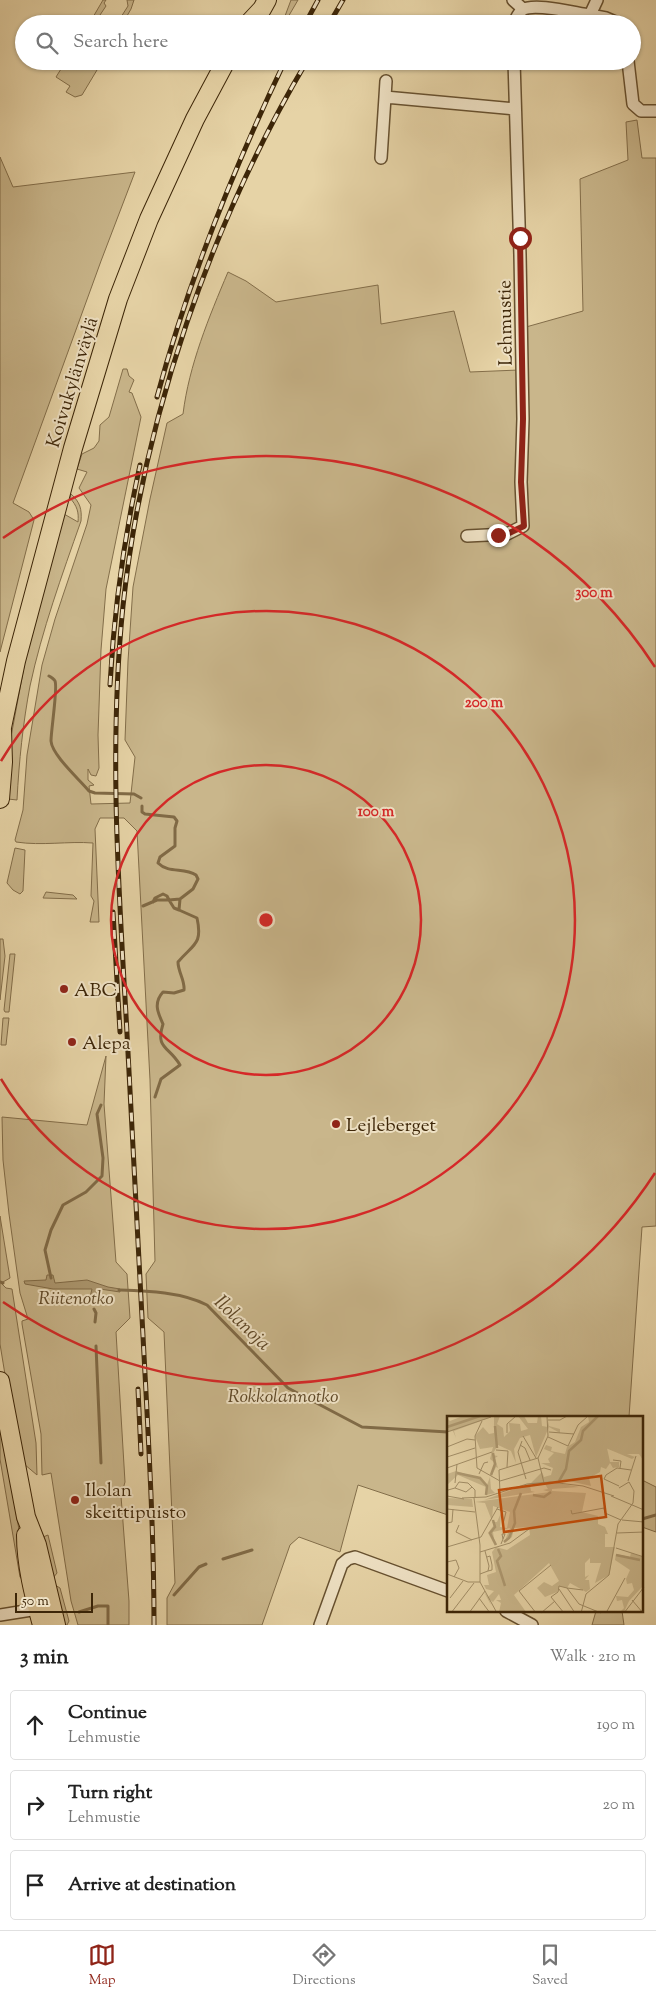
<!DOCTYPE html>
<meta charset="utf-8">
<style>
:root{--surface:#fff;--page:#f6f6f6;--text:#222;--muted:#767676;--line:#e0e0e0;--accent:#8f2418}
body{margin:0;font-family:"Sorts Mill Goudy",serif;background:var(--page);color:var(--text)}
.scale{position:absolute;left:15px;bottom:12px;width:78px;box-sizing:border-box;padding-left:5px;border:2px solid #3d2608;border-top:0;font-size:14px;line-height:18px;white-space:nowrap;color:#3d2608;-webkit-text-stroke:4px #efe2c5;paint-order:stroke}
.stop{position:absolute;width:15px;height:15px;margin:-11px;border:4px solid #8f2418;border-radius:50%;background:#fff}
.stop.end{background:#8f2418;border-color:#fff;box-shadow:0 1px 5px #0008}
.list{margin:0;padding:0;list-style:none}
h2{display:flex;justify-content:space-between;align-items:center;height:65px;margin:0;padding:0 20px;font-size:21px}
h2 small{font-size:16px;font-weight:400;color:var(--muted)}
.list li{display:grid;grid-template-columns:32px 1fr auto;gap:15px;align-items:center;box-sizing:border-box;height:70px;margin:0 10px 10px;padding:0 10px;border:1px solid var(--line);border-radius:5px}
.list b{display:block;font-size:19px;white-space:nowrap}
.list p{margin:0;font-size:16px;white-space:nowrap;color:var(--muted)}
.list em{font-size:16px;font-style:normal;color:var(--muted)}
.icon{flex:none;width:28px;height:28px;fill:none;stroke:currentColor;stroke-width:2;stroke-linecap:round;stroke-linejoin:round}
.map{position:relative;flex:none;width:656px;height:1625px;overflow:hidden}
.search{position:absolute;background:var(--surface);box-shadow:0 1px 4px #0004;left:15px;right:15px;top:15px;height:55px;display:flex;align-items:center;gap:12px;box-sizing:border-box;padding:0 18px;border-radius:28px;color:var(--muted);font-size:19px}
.sheet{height:305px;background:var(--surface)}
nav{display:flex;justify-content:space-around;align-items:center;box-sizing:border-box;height:70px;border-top:1px solid var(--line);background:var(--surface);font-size:14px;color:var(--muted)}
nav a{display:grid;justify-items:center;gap:2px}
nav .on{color:var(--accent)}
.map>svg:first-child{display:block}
.green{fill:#c9b68b;stroke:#836e4a}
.water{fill:#ad9870;stroke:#806a46}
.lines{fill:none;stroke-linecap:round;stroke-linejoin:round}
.stream{stroke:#806a46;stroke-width:3}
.minor-casing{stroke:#675130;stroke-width:14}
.primary-casing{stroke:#3d2608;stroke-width:20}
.minor{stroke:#efe2c5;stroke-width:11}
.primary{stroke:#e6d3a6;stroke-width:18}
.rail-casing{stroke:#3d2608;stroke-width:5}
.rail{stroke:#efe2c5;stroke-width:3;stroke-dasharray:9;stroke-linecap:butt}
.route{stroke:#8f2418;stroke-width:6}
.ring{fill:none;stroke:#d62828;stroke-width:2.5}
.poi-dot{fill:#8f2418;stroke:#efe2c5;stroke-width:2}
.labels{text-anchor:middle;stroke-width:4;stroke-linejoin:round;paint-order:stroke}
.street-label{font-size:19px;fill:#3d2608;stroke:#efe2c5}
.poi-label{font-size:19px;fill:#3d2608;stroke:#efe2c5;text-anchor:start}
.park-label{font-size:19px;font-style:italic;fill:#604a29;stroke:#efe2c5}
.water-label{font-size:20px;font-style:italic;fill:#5f4827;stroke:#efe2c5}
.inset-river{fill:none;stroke:#ad9870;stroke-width:2.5}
.inset-road{fill:none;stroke:#a28e67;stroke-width:1}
.view{fill:#c64f0b;fill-opacity:0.15;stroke:#c64f0b;stroke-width:2.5}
.inset-edge{fill:none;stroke:#3d2608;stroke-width:2.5}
.centre{fill:#d62828;stroke:#efe2c5;stroke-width:2.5}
.ring-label{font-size:15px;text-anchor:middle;font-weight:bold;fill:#d62828;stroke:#efe2c5;stroke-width:4;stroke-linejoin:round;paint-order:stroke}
</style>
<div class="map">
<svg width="656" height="1625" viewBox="0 0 656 1625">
<rect width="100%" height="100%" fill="#e6d3a6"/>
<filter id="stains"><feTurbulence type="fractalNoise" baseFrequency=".004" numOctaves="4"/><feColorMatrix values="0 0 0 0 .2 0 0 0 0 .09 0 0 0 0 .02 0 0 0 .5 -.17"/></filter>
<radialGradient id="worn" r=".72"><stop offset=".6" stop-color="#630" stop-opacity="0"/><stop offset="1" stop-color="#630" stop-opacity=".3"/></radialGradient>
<path class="green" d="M103,0h3l-2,3 2,3 -12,18h-5z
M127,0h7l-3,9 -7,12 -3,-4 7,-11z
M291,0h7l-14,24h-2z
M66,61h30l4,4 -18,30 -7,2 -9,-5 4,-6 -14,-9z
M637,120l5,38h14v1068l-14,1 -13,190 -181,1v97l-90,-30 -18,67 -41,-15 -9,8 -28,80h-95v-27l8,-15 -11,-251 -16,-14 -2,-44 9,-13 -5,-181 -13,-249 -13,-13h-24l-5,11 4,93h-9l4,-21 -3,-5 2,-53c-25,-2 -51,3 -77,-1l-1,-2 8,-30 4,-55 15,-90 13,-46 32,-95 4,-19 -12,-17 8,-16 -10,-3 5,-15 12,-6 5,-7 1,-16 9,-8 14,-48h4l2,7 5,4 -5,12 3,1 9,24 -35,172 -5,61 -3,85 1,33 -3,8 -5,-1 -3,-6v11l6,5 -5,1 2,18 39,-1 5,-46 -10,-17 3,-79 5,-74 17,-88 17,-76 16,-9c6,-49 26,-97 45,-142l18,9 30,21 102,-17 3,39 73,-13 16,61 49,-2 7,-43 57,-16 -3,-132 48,-19 -2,-38z
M0,157l13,30 122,-15 -34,89 -88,242 16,9 5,8 -34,132z
M71,494c9,8 11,15 10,27 -19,54 -39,109 -51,165 -7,37 -11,75 -13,114l-9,-1v-46l18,-97 38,-142 14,8c1,-10 -1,-16 -8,-24z
M15,848l10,2 -2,41 -3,3 -7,-4 -6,-7z
M46,892l27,3 4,4 -34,-1z
M0,939h3l2,17 -5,44z
M10,954h5l-6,58h-4l-1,-2z
M3,1018h6l-3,27h-5z
M106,1056l-2,48 12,158 11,12 3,44 -14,14 9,150 -4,14 8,105v24h-51l-7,-24 -20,-128 -9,2 -1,-41 -19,-110v-3l6,-2 -8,-26 -11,-79 -6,-54 -1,-43 85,8z
M0,1216l10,62 -7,4 -1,2 4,4 6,1 24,154 1,32 -13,-11 -7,-16 -17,-104z
M0,1420l27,156 -3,6 -4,-5 -20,-118z
M642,1480l14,7v45l-14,-5z
M48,1535l9,38 -4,5 -5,-8 -5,-33z
M55,1585l5,3 9,33 -2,4h-5z
M596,1611h26l2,14h-32z"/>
<path class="water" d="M47,1275h6l2,8 32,-3 21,7 12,2v3l-20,-3 -1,1 3,6 -8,-1 -4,2 2,-8h-39l-28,-5 -1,-3 22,-1z"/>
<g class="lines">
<path class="stream" d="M49,676c2,1 6,4 6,5 3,6 -4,49 -4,60 1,14 28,38 38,50l6,2 39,1 7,4
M142,806v6l3,2 29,3 3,4 -2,7v18l-15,11 -2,6c11,11 26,4 38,12l2,4 -5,10 -13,10 -1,11 18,8c6,27 -4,26 -19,44 0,10 7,18 6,28l-10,3 -11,-1c-10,11 -5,21 0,32 -8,25 6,22 17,41l-19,14 -6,18
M153,902l2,-4 8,-4 4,2 2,4 11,-1
M143,906l14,-6h12l5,8 5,2
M51,1278l-6,-28 6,-20 12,-25 23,-13 16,-16 1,-18 -6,-44 4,-9
M0,1282l3,1
M119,1290c29,1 62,2 88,15l81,83 74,39 86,5
M94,1309l2,4 -1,9
M96,1346l5,117
M642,1519l14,-4
M223,1559l29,-9
M174,1595l25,-28 7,-3
M79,1612l19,-6h10v19"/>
<defs>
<path id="minor" d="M513,0l10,9
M590,15l16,3 14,6
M514,24c2,-6 4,-10 8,-14 12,-8 53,3 68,5l7,-15
M628,61l5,43 8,7h15
M385,97l1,-16
M381,158l4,-61 130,12
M467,536l40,-2 16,-8 -2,-44 2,-63 -3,-164 -6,-194
M506,1611l26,14
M0,1615l44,-7
M320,1625l22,-61 6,-5 7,-2 93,34"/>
<path id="primary" d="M248,24l14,-15 5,-9
M0,737l16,-76 57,-213 45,-149 31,-80 46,-100 31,-58
M0,799l3,-37 -1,-32
M0,1381l26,136 11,28 19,80
M26,1535c0,30 8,61 16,90"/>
</defs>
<use href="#minor" class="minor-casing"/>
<use href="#primary" class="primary-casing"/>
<use href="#minor" class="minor"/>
<use href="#primary" class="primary"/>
<defs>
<path id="rail" d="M305,24l13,-24
M329,24l14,-24
M157,397c31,-116 76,-227 128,-336
M110,685c4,-75 14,-147 30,-220
M113,912l7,120
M138,1389l3,65
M154,1625c0,-96 -6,-193 -11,-289 -6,-107 -11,-214 -17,-321 -8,-136 -17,-273 -3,-409 20,-188 88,-383 184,-545"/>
</defs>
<use href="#rail" class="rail-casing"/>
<use href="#rail" class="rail"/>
</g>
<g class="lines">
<path class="route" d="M498,535l9,-1 17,-8 -3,-44 2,-63 -3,-181"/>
</g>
<g class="ring">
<circle cx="266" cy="920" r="155"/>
<path d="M1 761A309 309 0 1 1 1 1079"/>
<path d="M655 1173A464 464 0 0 1 3 1302M3 538A464 464 0 0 1 655 667"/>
</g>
<g class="poi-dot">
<circle cx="64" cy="989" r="5"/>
<circle cx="72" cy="1042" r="5"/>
<circle cx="336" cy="1124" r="5"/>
<circle cx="75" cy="1500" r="5"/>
</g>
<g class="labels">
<g class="street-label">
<text transform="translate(504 323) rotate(-91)" y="7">Lehmustie</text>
<text transform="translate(71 382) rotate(-73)" y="7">Koivukylänväylä</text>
</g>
<g class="poi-label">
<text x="74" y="996">ABC</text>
<text x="82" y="1049">Alepa</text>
<text x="346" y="1131">Lejleberget</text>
<text x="85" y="1496">Ilolan<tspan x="85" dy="22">skeittipuisto</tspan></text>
</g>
<g class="park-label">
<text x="76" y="1304">Riitenotko</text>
<text x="283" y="1402">Rokkolannotko</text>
</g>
<g class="water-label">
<text transform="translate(243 1322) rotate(44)" y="7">Ilolanoja</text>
</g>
</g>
<g transform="translate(447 1416)">
<rect width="196" height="196" fill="#e6d3a6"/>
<path d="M16,0h31l-40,15 2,7 -3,-7 -6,1v-14l3,3zM50,0h3l-3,8 6,4 1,9 6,-6 -1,-8 11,1 1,7 7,-2 -10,-13h6l4,7h9l1,-7h3l1,10 6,1v-6l1,5 11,3v4l-11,-6 -13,30 -6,-22 -10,3 -6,11 2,14 -5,-12 -13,-6 -6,10 6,1 -3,2 3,10 -2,-1 -5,10 4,-14 -5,-4 3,-12 -13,2 -5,-13 8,-9 6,7 5,-1v-16zM141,0h55v44l-4,-6h-12l8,3 -3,2 -48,-20 23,9 3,14h9v5l-6,1 -3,-5 -4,6 -5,-2 -1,5 -11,6 2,8 -22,-5 -39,4 1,6 4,1 -51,8 47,-17 11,-11 2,5 7,-2 2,-7 -12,-5h9l-2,-4 6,-6 -10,-4 2,-4 6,2 -1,4 14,3 2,-7 8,-5 6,-15 8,-5zM9,55l25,8 6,6 3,-8 1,12 4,4 -9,2v-8l-28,-12 -11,10v-11zM105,66l27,5 -27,2v2l34,2 -4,19 16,4v8l7,3 3,7h-3v13h10l-6,28 -14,8 6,-20h-11v-5l-5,5v14l4,-2 -4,5h4l1,9 -4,3 -16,-9 -3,5 -8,-2 -2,6 -12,5 -8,-9 7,-6 8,4 7,-5 -10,-18 -35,32 12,17h-27l2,-9 -5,-3h5l-2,-6 -6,8 -4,-3 2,6 -7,-13 4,5 6,-6 -8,-2 -2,-4h5l-2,-10 9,-3 -4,-20 4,-5 11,3 23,-15 -1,-8 -15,1 -2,9 -8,6 6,-15 -17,4 2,14 -7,-13 6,-8 -2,-3h5l4,-9 -1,14 7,1 3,-16 -17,-6 -1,15 -7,-18 -10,-1 75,-10 -7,-2 5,-1 -3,-5 6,-1h-4zM0,82l25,1 1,8 -26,-2zM184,137l12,4v29l-14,15 -5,11h-4l4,-4 -2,-8 -5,1 -1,-5 12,1 6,-7 -2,-7 -5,1 -1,-5 4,-9 -15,-10 1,-6 14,3z" fill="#c9b68b"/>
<path class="inset-river" d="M48,10l2,22M0,11l33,-11M10,57l23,5 7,8 -1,9M44,59l4,-11 -2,-11M112,65l7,-12 3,-18 12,-11 2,-9 15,-15M86,79l11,2 7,-5M46,104l2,7 -5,6 6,12M57,126l5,-4 6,-15 -1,-12 7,-18M51,133l3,7 -4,5 8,25M169,139l24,5"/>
<path class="inset-road" d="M101,4h12l7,-4M35,5l-7,15 2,32 23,13 44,-13 7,2M0,16l44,-15M102,16l25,2M60,17v-9l9,-8M76,20l13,22M101,21l20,9 10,-21 10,-9M75,25l-4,11 8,27M73,29l5,3 5,12M0,31l20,-8 8,1M49,34l12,1 -1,16M0,41l28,-9M166,44l8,1 -1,7M0,52l45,-16M32,58l5,-11 4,-1M181,65l8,-25M8,67l2,-19M97,67l-6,-25 10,-22 -1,-20M172,70l-15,-7 2,-4 11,-7 14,2M8,72l4,-6 9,1 7,7v7M1,74l7,-2 11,4 6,-5M53,77l-1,-23 39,-12M0,80l17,3M164,80l33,14M15,82l24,-1 41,-13 23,-2 33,4 31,10M27,82l6,47v37M0,93l28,3M50,93l9,3 -3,12M124,94l1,4 32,-6 1,5 16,7M175,104l22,2M0,107l5,-1 1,-13M12,109l-3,7 16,8M170,117l27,-1M54,128l4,-10h-3l1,5M0,131l34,-10 17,-30M169,132l28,9M33,136l30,-9 19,-14M40,141l3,-1 2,9v5l-4,1M0,146l9,-2 3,8 -5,9M0,158l21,8h12M33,158l8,-3 1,-5 -4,-15M33,166l17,31M120,172l16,2M112,173l16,24M3,182l13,-17M32,182l11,15M185,184l11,13M4,197l23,-30M22,197l16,-22M89,197l-17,-22 32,-26M94,197l14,-12M117,197l-13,-16 7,-5 1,-6 8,2 12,16 22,9M134,197l5,-19 23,-19 9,-51 15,-21 1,-12 -5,-9 -10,6M159,197l19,-35M177,197l20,-26"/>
<path class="view" d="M154,60l5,41 -102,15 -5,-42z"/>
<rect width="196" height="196" class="inset-edge"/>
</g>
<circle cx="266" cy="920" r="8" class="centre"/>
<g class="ring-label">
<text x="594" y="597">300 m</text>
<text x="484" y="707">200 m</text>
<text x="376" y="816">100 m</text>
</g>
<rect width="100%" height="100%" filter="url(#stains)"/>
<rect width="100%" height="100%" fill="url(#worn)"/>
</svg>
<div class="scale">50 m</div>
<div class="stop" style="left:520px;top:238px"></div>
<div class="stop end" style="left:498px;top:535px"></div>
<div class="search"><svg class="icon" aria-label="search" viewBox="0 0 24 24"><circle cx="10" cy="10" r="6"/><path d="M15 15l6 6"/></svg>Search here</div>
</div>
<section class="sheet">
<h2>3 min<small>Walk · 210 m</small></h2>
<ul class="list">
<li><svg class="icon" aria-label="ahead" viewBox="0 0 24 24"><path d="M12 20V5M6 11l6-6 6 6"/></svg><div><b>Continue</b><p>Lehmustie</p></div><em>190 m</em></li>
<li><svg class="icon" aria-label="right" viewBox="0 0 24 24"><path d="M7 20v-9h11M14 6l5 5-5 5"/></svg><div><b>Turn right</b><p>Lehmustie</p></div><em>20 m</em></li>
<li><svg class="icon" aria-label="arrive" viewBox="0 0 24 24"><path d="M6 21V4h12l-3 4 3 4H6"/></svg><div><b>Arrive at destination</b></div></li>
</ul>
</section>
<nav>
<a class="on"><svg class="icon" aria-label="map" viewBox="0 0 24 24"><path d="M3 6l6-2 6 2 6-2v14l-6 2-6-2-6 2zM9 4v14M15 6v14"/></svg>Map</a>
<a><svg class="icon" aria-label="directions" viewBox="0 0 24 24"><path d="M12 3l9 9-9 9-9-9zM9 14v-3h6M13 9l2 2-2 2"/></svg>Directions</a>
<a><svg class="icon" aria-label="saved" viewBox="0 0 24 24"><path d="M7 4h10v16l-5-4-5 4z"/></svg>Saved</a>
</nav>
